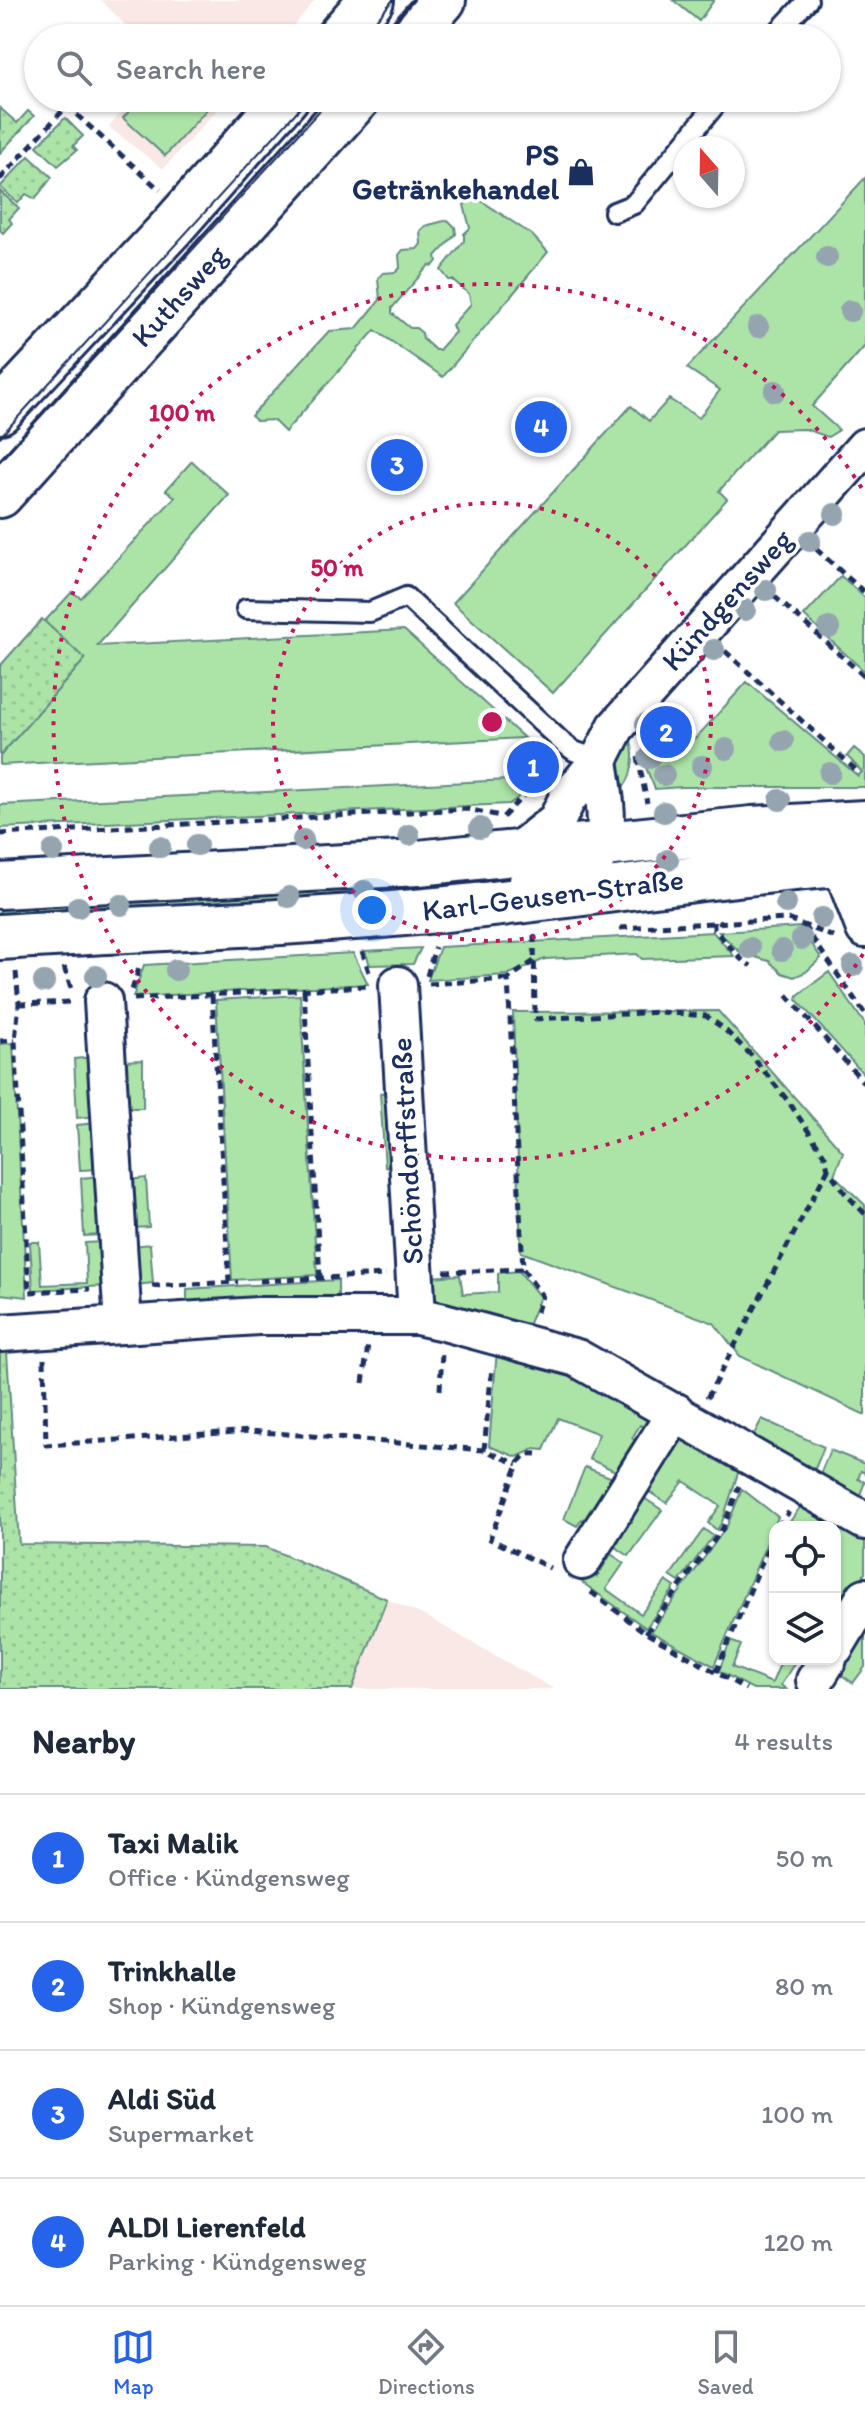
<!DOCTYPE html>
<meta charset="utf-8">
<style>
:root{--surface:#fff;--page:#f2f2f3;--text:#1f2937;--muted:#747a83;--line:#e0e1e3;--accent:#2563eb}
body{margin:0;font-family:Itim,sans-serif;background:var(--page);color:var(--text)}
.controls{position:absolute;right:24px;bottom:24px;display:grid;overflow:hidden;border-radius:16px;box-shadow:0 2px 6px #0004}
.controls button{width:72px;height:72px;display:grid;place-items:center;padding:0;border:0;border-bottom:2px solid var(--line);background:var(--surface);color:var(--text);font:40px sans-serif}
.compass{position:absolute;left:673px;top:136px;width:72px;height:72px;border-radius:50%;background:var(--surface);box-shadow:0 2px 6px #0004;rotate:340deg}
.you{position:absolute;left:372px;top:910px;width:28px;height:28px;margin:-20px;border:6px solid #fff;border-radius:50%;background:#1a73e8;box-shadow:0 0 0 12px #1a73e833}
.badge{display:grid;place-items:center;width:52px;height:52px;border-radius:50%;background:var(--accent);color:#fff;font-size:26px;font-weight:700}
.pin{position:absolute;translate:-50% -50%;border:4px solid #fff;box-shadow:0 2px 8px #0006}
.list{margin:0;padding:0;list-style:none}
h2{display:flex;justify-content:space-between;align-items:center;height:104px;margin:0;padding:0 32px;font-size:34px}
h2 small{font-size:26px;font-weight:400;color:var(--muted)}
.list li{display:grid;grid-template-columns:52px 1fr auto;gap:24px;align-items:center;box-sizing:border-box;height:128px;padding:0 32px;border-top:2px solid var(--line)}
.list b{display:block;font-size:30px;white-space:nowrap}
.list p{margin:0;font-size:26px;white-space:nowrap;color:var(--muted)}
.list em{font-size:26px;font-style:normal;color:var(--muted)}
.icon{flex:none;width:44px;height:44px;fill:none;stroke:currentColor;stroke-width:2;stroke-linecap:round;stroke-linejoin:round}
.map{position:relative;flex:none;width:865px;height:1689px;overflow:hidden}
.search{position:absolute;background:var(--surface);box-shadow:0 2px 6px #0004;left:24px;right:24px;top:24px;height:88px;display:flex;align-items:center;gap:20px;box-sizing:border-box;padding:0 28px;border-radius:44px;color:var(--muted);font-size:30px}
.sheet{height:616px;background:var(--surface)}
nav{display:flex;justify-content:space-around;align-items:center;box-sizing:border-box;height:112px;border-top:2px solid var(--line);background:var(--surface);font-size:22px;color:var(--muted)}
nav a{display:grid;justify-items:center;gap:4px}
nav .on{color:var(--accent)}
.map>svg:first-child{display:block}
.built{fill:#f9e8e5}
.grass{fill:#ace4a8;stroke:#648a83;stroke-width:2}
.park{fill:url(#park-dots);stroke:#648a83;stroke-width:2}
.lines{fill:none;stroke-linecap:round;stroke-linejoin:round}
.lane-casing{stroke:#1b2f5e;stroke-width:24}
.street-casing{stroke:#1b2f5e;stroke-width:42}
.secondary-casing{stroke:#1b2f5e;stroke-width:50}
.path{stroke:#1b2f5e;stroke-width:5;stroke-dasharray:8 6;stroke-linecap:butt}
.lane{stroke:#fff;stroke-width:18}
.street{stroke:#fff;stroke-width:36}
.secondary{stroke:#fff;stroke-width:44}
.tram{stroke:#1b2f5e;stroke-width:2}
.tree{fill:#95a5b0}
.ring{fill:none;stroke:#c2185b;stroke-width:4;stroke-dasharray:4 8}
.labels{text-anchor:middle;stroke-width:7;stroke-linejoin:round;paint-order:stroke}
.poi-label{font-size:30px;font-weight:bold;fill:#1b2f5e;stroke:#fff;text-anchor:end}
.street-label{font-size:30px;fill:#1b2f5e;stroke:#fff}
.centre{fill:#c2185b;stroke:#fff;stroke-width:4}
.ring-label{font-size:24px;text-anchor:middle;font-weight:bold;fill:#c2185b;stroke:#fff;stroke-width:7;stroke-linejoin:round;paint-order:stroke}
</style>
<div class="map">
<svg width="865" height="1689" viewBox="0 0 865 1689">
<defs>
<pattern id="park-dots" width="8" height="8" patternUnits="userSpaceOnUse" patternTransform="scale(2)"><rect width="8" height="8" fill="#ace4a8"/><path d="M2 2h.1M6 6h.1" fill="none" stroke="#93c493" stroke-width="1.8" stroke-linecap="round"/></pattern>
</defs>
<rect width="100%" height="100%" fill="#fff"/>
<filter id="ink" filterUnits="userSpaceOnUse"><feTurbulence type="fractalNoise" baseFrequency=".0125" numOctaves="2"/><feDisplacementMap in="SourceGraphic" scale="16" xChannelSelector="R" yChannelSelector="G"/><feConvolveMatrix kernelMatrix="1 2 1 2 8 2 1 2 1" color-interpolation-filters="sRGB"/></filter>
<g filter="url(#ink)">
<path class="built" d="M101,0h214l-32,38h-145z
M134,98h94l-65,71 -54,-42z
M387,1599l42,19 125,71h-202z"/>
<path class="grass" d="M673,0h41l-15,21z
M141,98h76l-52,58 -42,-38z
M865,178v168l-53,60 27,24 -11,7 -23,-8 -31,1 -55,61 8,8 -174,194 -100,-90 178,-197 18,15 20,-22 30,19 21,-28 -33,-22z
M473,195l59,40 16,17 -105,125 -68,-47 -90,102 -12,-12 -16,1 -6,-5 78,-85 27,-2 24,-29 -2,-22 5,-5 13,-1 4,-4 -1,-13 4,-5 14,-1 4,-5 -1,-13 5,-5 23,-6 7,7 1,7 -20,22 1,5 -4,5 -4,-1 -37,43v5l18,15h6l6,5 1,6 12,11h4l16,-18 -3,-7 19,-21 -2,-10 -16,-14h-4l-8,-10 23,-29v-7l6,-6 -6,-23z
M192,461l37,34 -132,151 307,-16 120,108 -524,27v-9l85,-97 -41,-37 28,-30 9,6 94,-101 -9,-7z
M841,576l24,22v74l-61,-56z
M747,682l111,94 4,-4 -15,-16 7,-8 11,9v30h-183l-27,2 -15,-35 7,-7 13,12 6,-2 21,-24 8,6z
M626,738l4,1c6,15 3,44 -12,52l-4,-12z
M527,779c0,11 -9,20 -18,25l-509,24v-23z
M472,874l68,1 -138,12 -16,4 -13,7 -373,24v-21z
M801,927l20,31 -15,14 -12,5 -12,-4 -13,-12 -28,-8 -22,-21z
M713,932l21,24 -92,3 -5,-5 -92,5 -38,16 -79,5 12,-33z
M421,948l-8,16 -43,1 -5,-14z
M353,953l15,31 -235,13 11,-32z
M829,972l36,52v52l-68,-76 1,-5z
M300,995l17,280 -85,5 -16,-280z
M718,1011l125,141 -9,23 31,30v210l-125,-59 -26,-33 -193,-71 -8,-240z
M13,1043l14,254 -27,-3v-250z
M93,1057l4,59 -20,2 -3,-59z
M143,1060v48h-18l-2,-47z
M388,1092l4,74 -7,1 -5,-74z
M97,1123l3,46 -20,1 -3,-45z
M100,1176l3,59 -19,1 -3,-58z
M146,1178l3,49 -17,1 -3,-48z
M30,1242h9l3,43 45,-2 -2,-40 18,-1 3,44 -73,4z
M150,1244l3,39 -17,2 -3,-39z
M519,1271l21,26 -13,31 -86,-22 -10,-9 -3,-20 32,-2 3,19 35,-2v-19z
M338,1280v20l-151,8v-19z
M497,1350l77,25 82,42 -6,13 -10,-5 -8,13 9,6 -17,31 -35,-16 10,-25 -41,-16 -14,32 -10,-1 -17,8 -28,-11z
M762,1419l62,28 -10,24 -61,-35z
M681,1432l60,32 -19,58 -5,8 -9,-7 12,-17 -36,-25 -17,22 -23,-14z
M830,1450l35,14v9l-4,-2 -3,8 7,3 -6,15 -39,-23z
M585,1467l35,14 -28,44 -10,-6 -5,7 -13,-7z
M742,1489l36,28 -64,149 -63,-34 76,-106z
M641,1496l21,14 -33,46 -15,-10z
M804,1502l61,34v37l-19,30 -11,-6v-70h-49z
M704,1529l9,7 -34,46 -9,-6z
M611,1554l13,9 -18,26 35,25 25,-33 9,6 -29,41 -70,-50 5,-9 16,8z
M865,1624v43l-12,16 -17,-12z
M730,1641l11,4 -9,22 40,16 10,-24 14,1 -15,25 5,4h-33l-34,-18z"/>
<path class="park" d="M0,108l17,15 11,-12 6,5 -34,37z
M65,118l18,18 -10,10 4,4 -19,16 -21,-20z
M29,156l23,21 -17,22 -9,-5 -8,9 -18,-16z
M0,191l19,17 -10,11 3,4 -9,10 -3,-3z
M42,619l43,40 -85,97v-90z
M0,1320h5l14,224 247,3 121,52 -35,90h-352z"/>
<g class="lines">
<defs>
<path id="lane" d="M772,38l36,-38
M614,212l20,-8 87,-106
M246,609l124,3 36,-15 157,146 11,8 25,9"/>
<path id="street" d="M819,848l21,15 25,66
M513,855l44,-35 10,-21 32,-39 17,-33 249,-280
M528,881c17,-3 35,-4 51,-10 41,-17 24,-77 20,-111
M398,985l19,331
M103,1001l20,324
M1,1333l257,-17h159l27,6 133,36 288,163
M582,1561l94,-149
M835,1647l30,-50
M815,1680l13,-21"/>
<path id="secondary" d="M338,38l33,-38
M410,38l33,-38
M0,411l172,-184 114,-129
M0,495l358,-397
M0,886l418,-23 334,-34 113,-6
M0,937c145,-9 292,-13 437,-27 143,-14 284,-38 428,-48"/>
</defs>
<use href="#lane" class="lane-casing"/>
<use href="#street" class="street-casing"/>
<use href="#secondary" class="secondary-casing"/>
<path class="path" d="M0,179l67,-73 93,84
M816,549l49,44
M774,596l91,81
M725,651l132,120
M638,757l9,46
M503,817l35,-37
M0,834l467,-25 33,7
M714,922v7l27,30 10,7
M804,926l61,88
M620,928l168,-9 46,18
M534,935l1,84 126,-7 45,4 17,12 28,27 37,46 37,55 3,13 17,24 20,21
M362,951l7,21
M534,961l-26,18 15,290 19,27 -6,18
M64,967l8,25
M16,972l3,32 -4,36 14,252 61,-3
M427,976l8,-29
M429,984l79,-5
M132,990l8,-25
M304,990l16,288
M212,995l17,287
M787,995l78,89
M134,999l234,-13
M19,1004l53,-2
M0,1041l15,-1
M444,1272l79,-3
M260,1281l126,-6
M152,1286l86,-4
M44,1359l2,86 204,-14 234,19 34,14
M363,1383l5,-38
M440,1390l2,-38
M707,1398l121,-229
M484,1450l8,-83
M537,1454c-10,-1 -14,1 -19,10l-28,75 60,29
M777,1527l12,-15
M591,1592l55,41 100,56
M646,1633l77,-105 16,-42
M716,1672l59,-141"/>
<use href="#lane" class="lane"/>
<use href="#street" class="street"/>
<use href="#secondary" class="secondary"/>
<path class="tram" d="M361,38l32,-38
M382,38l32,-38
M0,437l309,-339
M0,461l331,-363"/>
</g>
<g class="tree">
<circle cx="827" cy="257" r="11"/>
<circle cx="850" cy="311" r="11"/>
<circle cx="758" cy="327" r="11"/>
<circle cx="775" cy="391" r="11"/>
<circle cx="835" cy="514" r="11"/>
<circle cx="810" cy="541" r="11"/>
<circle cx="766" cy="590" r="11"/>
<circle cx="745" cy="610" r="11"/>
<circle cx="829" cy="628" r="11"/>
<circle cx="714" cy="650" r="11"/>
<circle cx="646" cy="724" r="11"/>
<circle cx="783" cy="741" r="11"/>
<circle cx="726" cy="749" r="11"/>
<circle cx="649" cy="758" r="11"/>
<circle cx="702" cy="766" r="11"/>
<circle cx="830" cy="773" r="11"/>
<circle cx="664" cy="775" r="11"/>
<circle cx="780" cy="800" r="11"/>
<circle cx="664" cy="812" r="11"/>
<circle cx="480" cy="828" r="11"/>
<circle cx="409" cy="835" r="11"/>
<circle cx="303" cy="840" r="11"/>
<circle cx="197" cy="845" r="11"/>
<circle cx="160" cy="847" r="11"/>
<circle cx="53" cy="851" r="11"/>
<circle cx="668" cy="860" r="11"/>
<circle cx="364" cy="891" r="11"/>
<circle cx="289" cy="897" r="11"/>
<circle cx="786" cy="903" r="11"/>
<circle cx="121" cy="905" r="11"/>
<circle cx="78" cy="907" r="11"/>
<circle cx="822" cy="918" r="11"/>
<circle cx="802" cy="939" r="11"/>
<circle cx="750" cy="948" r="11"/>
<circle cx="782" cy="950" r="11"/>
<circle cx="853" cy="966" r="11"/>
<circle cx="176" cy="970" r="11"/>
<circle cx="96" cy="976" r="11"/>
<circle cx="44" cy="982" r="11"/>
</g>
</g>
<g class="ring">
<circle cx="492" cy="722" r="219"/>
<path d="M863 954A438 438 0 1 1 863 490"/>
</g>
<defs>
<symbol id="shop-bare" viewBox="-9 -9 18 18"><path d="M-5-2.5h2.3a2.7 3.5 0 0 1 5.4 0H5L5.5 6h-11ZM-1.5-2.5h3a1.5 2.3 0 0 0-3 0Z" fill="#1b2f5e" stroke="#fff" stroke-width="2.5" paint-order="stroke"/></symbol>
</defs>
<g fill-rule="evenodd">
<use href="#shop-bare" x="561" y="152" width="40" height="40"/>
</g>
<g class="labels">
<g class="poi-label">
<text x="559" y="165">PS<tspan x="559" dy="34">Getränkehandel</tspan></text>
</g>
<g class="street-label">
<text transform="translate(179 296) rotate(-48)" y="10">Kuthsweg</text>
<text transform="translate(727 600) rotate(-48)" y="10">Kündgensweg</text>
<text transform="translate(553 895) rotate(-7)" y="10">Karl-Geusen-Straße</text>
<text transform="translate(407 1151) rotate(-93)" y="10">Schöndorffstraße</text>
</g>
</g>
<circle cx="492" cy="722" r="12" class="centre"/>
<g class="ring-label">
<text x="182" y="421">100 m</text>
<text x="337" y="576">50 m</text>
</g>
</svg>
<div class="controls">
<button><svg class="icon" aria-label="locate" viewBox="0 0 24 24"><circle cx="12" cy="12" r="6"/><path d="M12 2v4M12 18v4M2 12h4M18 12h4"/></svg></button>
<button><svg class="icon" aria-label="layers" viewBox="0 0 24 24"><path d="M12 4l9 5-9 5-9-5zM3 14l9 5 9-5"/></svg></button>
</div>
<svg class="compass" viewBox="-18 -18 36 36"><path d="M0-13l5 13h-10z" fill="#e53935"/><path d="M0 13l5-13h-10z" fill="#747a83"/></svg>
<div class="you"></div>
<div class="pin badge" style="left:533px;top:767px">1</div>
<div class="pin badge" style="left:666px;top:732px">2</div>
<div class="pin badge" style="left:397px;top:465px">3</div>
<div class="pin badge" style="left:541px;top:427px">4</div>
<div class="search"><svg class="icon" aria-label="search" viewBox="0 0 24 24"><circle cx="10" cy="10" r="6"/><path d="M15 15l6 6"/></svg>Search here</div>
</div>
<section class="sheet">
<h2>Nearby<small>4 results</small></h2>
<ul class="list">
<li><span class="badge">1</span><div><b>Taxi Malik</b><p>Office · Kündgensweg</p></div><em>50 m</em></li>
<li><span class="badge">2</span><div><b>Trinkhalle</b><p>Shop · Kündgensweg</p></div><em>80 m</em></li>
<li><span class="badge">3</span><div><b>Aldi Süd</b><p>Supermarket</p></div><em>100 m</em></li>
<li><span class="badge">4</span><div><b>ALDI Lierenfeld</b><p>Parking · Kündgensweg</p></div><em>120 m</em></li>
</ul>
</section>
<nav>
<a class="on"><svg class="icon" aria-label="map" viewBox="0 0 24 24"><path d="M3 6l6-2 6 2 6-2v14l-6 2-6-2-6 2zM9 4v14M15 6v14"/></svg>Map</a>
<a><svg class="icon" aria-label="directions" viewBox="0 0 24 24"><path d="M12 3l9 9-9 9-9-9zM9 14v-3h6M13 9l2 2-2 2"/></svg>Directions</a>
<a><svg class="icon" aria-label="saved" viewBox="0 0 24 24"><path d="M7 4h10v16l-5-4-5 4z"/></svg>Saved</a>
</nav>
